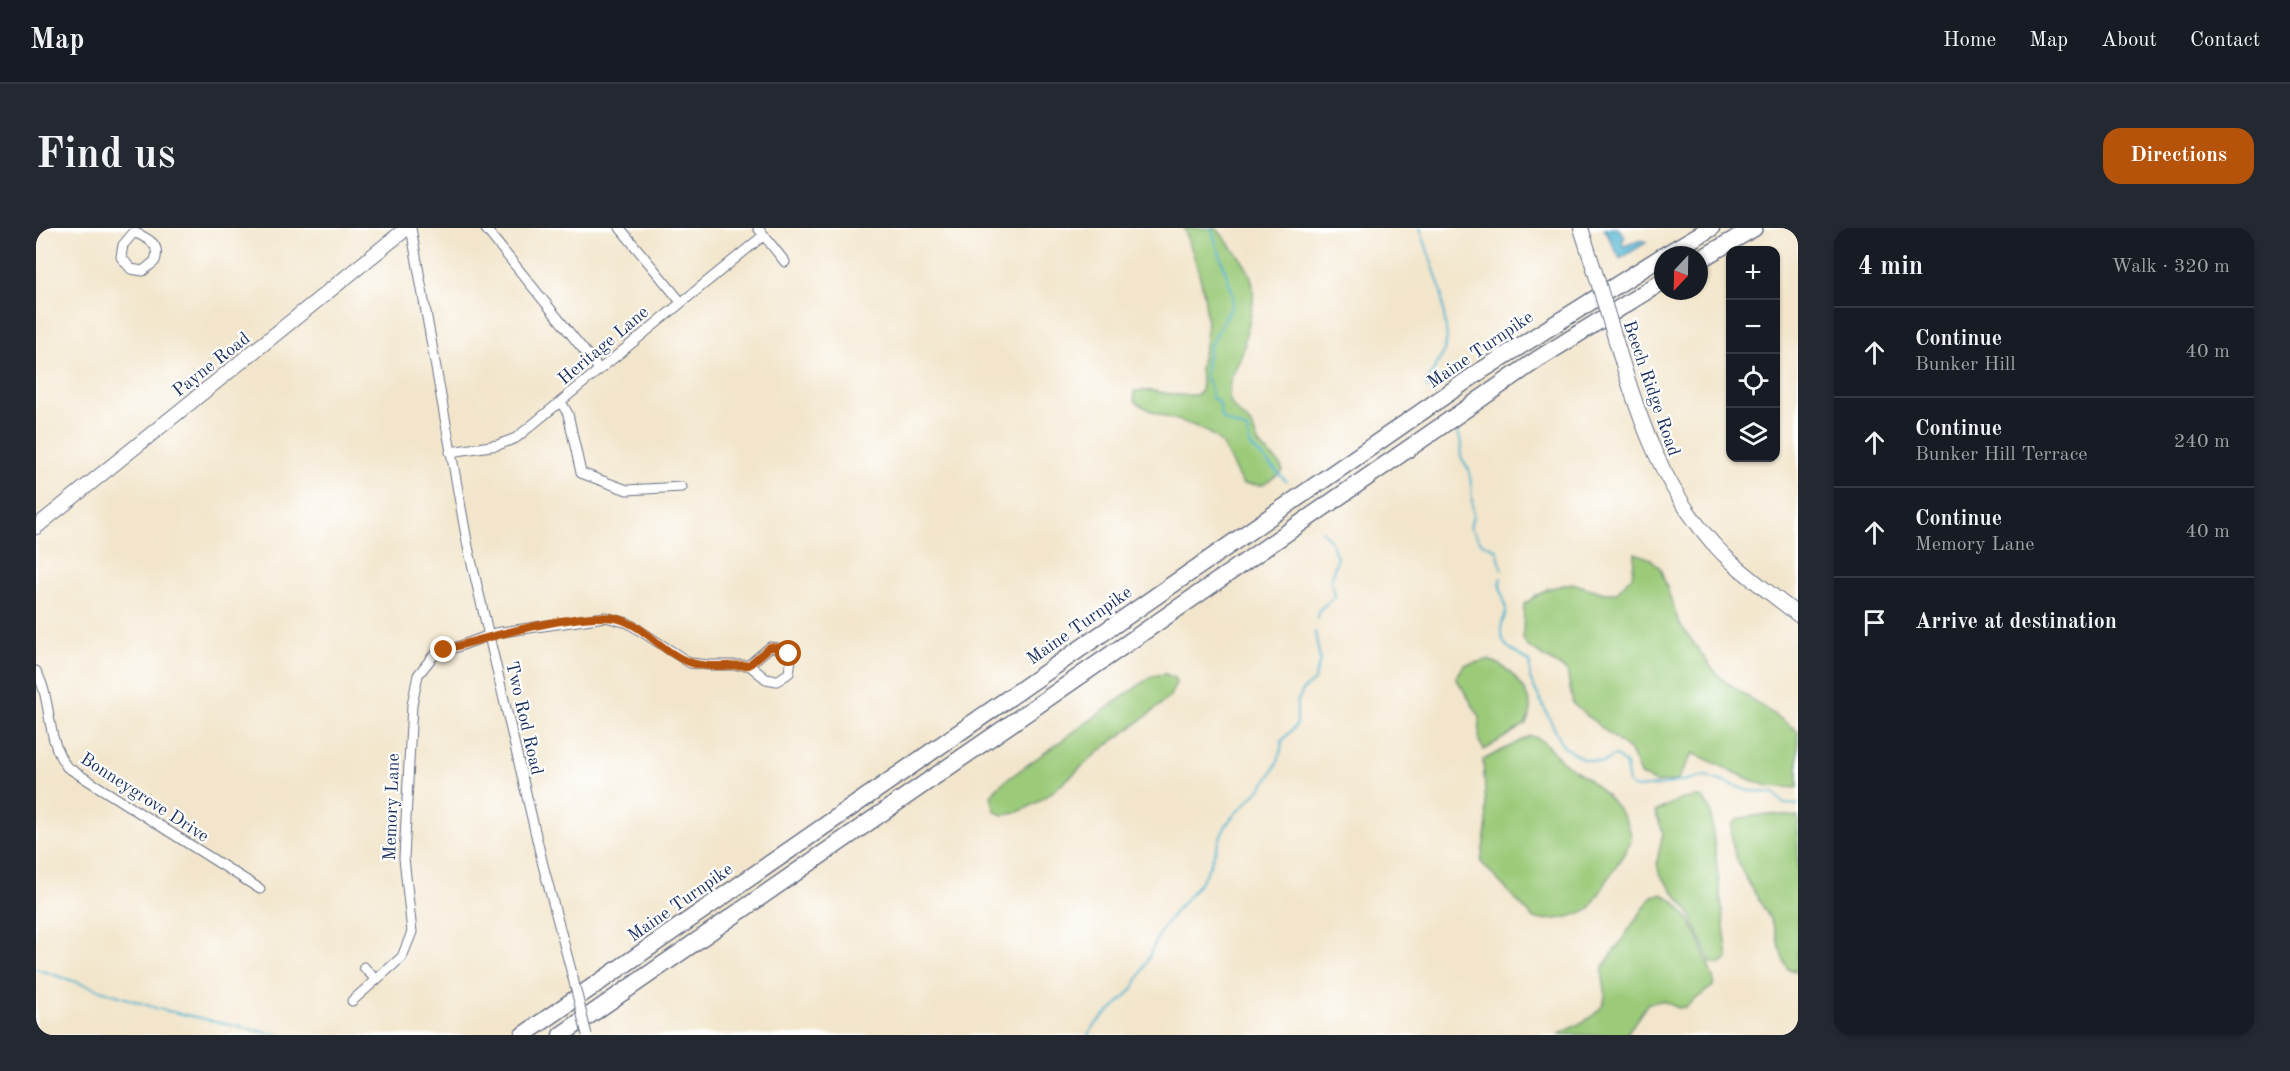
<!DOCTYPE html>
<meta charset="utf-8">
<style>
:root{--surface:#171b24;--page:#242831;--text:#f1f3f6;--muted:#9ea1a6;--line:#363941;--accent:#b45309}
body{margin:0;font-family:"Old Standard TT",serif;background:var(--page);color:var(--text)}
.controls{position:absolute;right:18px;top:18px;display:grid;overflow:hidden;border-radius:12px;box-shadow:0 2px 4px #0004}
.controls button{width:54px;height:54px;display:grid;place-items:center;padding:0;border:0;border-bottom:2px solid var(--line);background:var(--surface);color:var(--text);font:30px sans-serif}
.compass{position:absolute;left:1618px;top:18px;width:54px;height:54px;border-radius:50%;background:var(--surface);box-shadow:0 2px 4px #0004;rotate:202deg}
.stop{position:absolute;width:18px;height:18px;margin:-14px;border:4px solid #b45309;border-radius:50%;background:#fff}
.stop.end{background:#b45309;border-color:#fff;box-shadow:0 2px 6px #0008}
.list{margin:0;padding:0;list-style:none}
h2{display:flex;justify-content:space-between;align-items:center;height:78px;margin:0;padding:0 24px;font-size:26px}
h2 small{font-size:20px;font-weight:400;color:var(--muted)}
.list li{display:grid;grid-template-columns:39px 1fr auto;gap:18px;align-items:center;box-sizing:border-box;height:90px;padding:0 24px;border-top:2px solid var(--line)}
.list b{display:block;font-size:22px;white-space:nowrap}
.list p{margin:0;font-size:20px;white-space:nowrap;color:var(--muted)}
.list em{font-size:20px;font-style:normal;color:var(--muted)}
.icon{flex:none;width:33px;height:33px;fill:none;stroke:currentColor;stroke-width:2;stroke-linecap:round;stroke-linejoin:round}
.map{position:relative;flex:none;width:1762px;height:807px;overflow:hidden;border-radius:18px}
header{display:flex;align-items:center;gap:36px;box-sizing:border-box;height:84px;padding:0 30px;background:var(--surface);border-bottom:2px solid var(--line)}
header strong{font-size:28px}
nav{display:flex;gap:33px;margin-inline-start:auto;font-size:21px}
.intro{display:flex;align-items:center;justify-content:space-between;box-sizing:border-box;height:144px;padding:0 36px}
h1{margin:0;font-size:42px}
.button{padding:15px 27px;border-radius:18px;background:var(--accent);color:#fff;font-size:21px;font-weight:700}
main{display:flex;gap:36px;padding:0 36px}
aside{flex:1;background:var(--surface);border-radius:18px;box-shadow:0 2px 4px #0004}
.map>svg:first-child{display:block}
.green{fill:#9bca79;stroke:#5b7c6c;stroke-width:1.5}
.water{fill:#4fb2ce;stroke:#357096;stroke-width:1.5}
.lines{fill:none;stroke-linecap:round;stroke-linejoin:round}
.stream{stroke:#4fb2ce;stroke-width:2}
.street-casing{stroke:#666f84;stroke-width:11}
.secondary-casing{stroke:#666f84;stroke-width:16}
.highway-casing{stroke:#666f84;stroke-width:19}
.street{stroke:#fff;stroke-width:9}
.secondary{stroke:#fff;stroke-width:14}
.highway{stroke:#fff;stroke-width:16}
.street-bridge-casing{stroke:#666f84;stroke-width:11;stroke-linecap:butt}
.secondary-bridge-casing{stroke:#666f84;stroke-width:16;stroke-linecap:butt}
.street-bridge{stroke:#fff;stroke-width:9}
.secondary-bridge{stroke:#fff;stroke-width:14}
.route{stroke:#b45309;stroke-width:8}
.labels{text-anchor:middle;stroke-width:4.5;stroke-linejoin:round;paint-order:stroke}
.street-label{font-size:18px;fill:#1b2f5e;stroke:#fff}
</style>
<header>
<strong>Map</strong>
<nav><a>Home</a><a>Map</a><a>About</a><a>Contact</a></nav>
</header>
<div class="intro"><h1>Find us</h1><a class="button">Directions</a></div>
<main>
<div class="map">
<svg width="1762" height="807" viewBox="0 0 1762 807">
<rect width="100%" height="100%" fill="#fff"/>
<filter id="ink" filterUnits="userSpaceOnUse"><feTurbulence type="fractalNoise" baseFrequency=".0167" numOctaves="2"/><feDisplacementMap in="SourceGraphic" scale="12" xChannelSelector="R" yChannelSelector="G"/><feConvolveMatrix kernelMatrix="1 2 1 2 8 2 1 2 1" color-interpolation-filters="sRGB"/></filter>
<filter id="wash" filterUnits="userSpaceOnUse"><feTurbulence type="fractalNoise" baseFrequency=".008" numOctaves="4" result="noise"/><feDisplacementMap in="SourceGraphic" scale="24" xChannelSelector="R" yChannelSelector="G"/><feGaussianBlur stdDeviation="1.35" result="paint"/><feColorMatrix in="noise" values="0 0 0 0 0 0 0 0 0 0 0 0 0 0 0 0 0 1.4 0 .05"/><feComposite in="paint" operator="in"/></filter>
<g filter="url(#wash)">
<rect width="100%" height="100%" fill="#f2e5cb"/>
<path class="green" d="M1148,0h32c36,44 46,49 30,106 -2,8 -1,15 -5,22 -5,13 -14,26 -12,39 2,15 12,19 21,28 5,6 5,15 9,21 7,11 20,14 24,27l-20,14 -20,-1c-11,-15 -16,-38 -30,-48 -23,-17 -57,-17 -78,-35l-1,-10c22,-3 43,8 65,3 5,-8 2,-14 1,-23 0,-11 5,-22 6,-32 4,-38 -9,-76 -22,-111z
M1599,325l16,6 9,9 19,55 32,44 11,12 76,52v57l-30,-2 -17,-6 -58,-27 -16,28 -21,2 -15,-7 -11,-25 -57,-47 -6,-33 -40,-25 -4,-7 1,-35 23,-15 25,-6 32,10h12l16,-17z
M1452,432c21,5 41,30 43,51l-5,13 -42,26 -5,-9 1,-24 -24,-39 8,-13z
M1129,446l10,4 1,5 -6,13c-23,23 -52,39 -76,60 -23,19 -61,59 -92,59l-7,-4 -4,-15 7,-10 154,-110z
M1494,508c15,2 21,15 32,25 8,8 19,11 27,19 16,13 48,43 41,64l-40,64c-15,10 -39,13 -56,11l-53,-57 6,-39 -4,-63z
M1661,569l6,1 7,10 18,151 -8,6 -9,-2 -23,-53 -29,-37 -2,-11 6,-30 -8,-20 23,-12z
M1733,586l29,3v155l-10,-3c-9,-14 -9,-30 -15,-44 -15,-32 -46,-63 -41,-101l8,-6z
M1625,666c30,10 43,60 53,87l-1,5 -28,21 -7,1 -15,-7 -15,2 -22,32h-68c15,-9 46,-19 47,-39 1,-11 -4,-19 -2,-29l49,-71z"/>
<path class="water" d="M1568,0h14l7,8 -3,7 2,3 17,-6 6,2 -27,17z"/>
<g class="lines">
<path class="stream" d="M1175,0l22,66 -1,12 -23,41 -4,29 6,12 1,10c9,4 9,8 8,17l4,5 23,10 3,15 36,36
M1384,0l21,62 6,48 -4,16 -17,29 2,6
M1421,203l5,12 -1,14 8,13 2,14 2,32 -3,12 12,15 15,7 5,20
M1465,350c-3,11 4,21 5,32 0,5 -3,9 -4,14 -6,22 14,28 28,38v17l33,67 20,13 21,4 9,-7 5,1 8,8 3,19 6,4 24,-2 47,-10 44,15 24,2 10,11 14,1
M1282,391v-8l16,-14 -3,-18 6,-21 -6,-17 -9,-10
M0,741l123,40 119,26
M1052,807c11,-20 31,-28 44,-46 14,-19 19,-42 31,-61 12,-20 32,-35 43,-55 10,-18 13,-42 28,-58 21,-21 47,-42 48,-74l15,-17v-21l6,-13 11,-9 6,-21 -5,-28"/>
</g>
</g>
<g filter="url(#ink)">
<g class="lines">
<defs>
<path id="street" d="M375,0l57,319 75,318 29,109
M449,0l114,141
M584,0l61,74
M722,0l27,34
M98,4c14,7 27,11 21,29l-12,10 -12,-2 -10,-12 2,-12z
M525,174l7,12 13,59 46,17 55,-3
M414,224l48,-7 18,-7 248,-203
M734,419l14,2 7,10 -2,14 -12,8 -11,-2 -17,-14z
M0,443c17,30 9,68 31,96l193,122
M328,739l12,13
M316,773l50,-44 10,-25 -8,-74 8,-153 6,-30 15,-19 62,-23 110,-16 23,6 62,40 19,2h40"/>
<path id="secondary" d="M1545,0l14,44
M1579,110c23,79 48,155 108,216 23,22 50,41 75,61
M0,299l371,-299"/>
<path id="highway" d="M1629,27l46,-27
M1663,32l55,-32
M487,807l956,-663 184,-116
M525,807l977,-676 125,-78"/>
</defs>
<use href="#street" class="street-casing"/>
<use href="#secondary" class="secondary-casing"/>
<use href="#highway" class="highway-casing"/>
<use href="#street" class="street"/>
<use href="#secondary" class="secondary"/>
<use href="#highway" class="highway"/>
<defs>
<path id="street-bridge" d="M536,746l15,61"/>
<path id="secondary-bridge" d="M1559,44l20,66"/>
</defs>
<use href="#street-bridge" class="street-bridge-casing"/>
<use href="#secondary-bridge" class="secondary-bridge-casing"/>
<use href="#street-bridge" class="street-bridge"/>
<use href="#secondary-bridge" class="secondary-bridge"/>
</g>
</g>
<g class="lines" filter="url(#ink)">
<path class="route" d="M408,422c37,-11 139,-41 175,-31 27,8 44,34 70,43 19,7 41,3 60,3l21,-18 12,1 7,6"/>
</g>
<g class="labels">
<g class="street-label">
<text transform="translate(567 117) rotate(-40)" y="6">Heritage Lane</text>
<text transform="translate(1444 121) rotate(-34)" y="6">Maine Turnpike</text>
<text transform="translate(175 136) rotate(-38)" y="6">Payne Road</text>
<text transform="translate(1616 160) rotate(71)" y="6">Beech Ridge Road</text>
<text transform="translate(1043 397) rotate(-35)" y="6">Maine Turnpike</text>
<text transform="translate(489 490) rotate(77)" y="6">Two Rod Road</text>
<text transform="translate(109 569) rotate(33)" y="6">Bonneygrove Drive</text>
<text transform="translate(355 579) rotate(-88)" y="6">Memory Lane</text>
<text transform="translate(644 674) rotate(-35)" y="6">Maine Turnpike</text>
</g>
</g>
</svg>
<div class="controls">
<button>+</button>
<button>−</button>
<button><svg class="icon" aria-label="locate" viewBox="0 0 24 24"><circle cx="12" cy="12" r="6"/><path d="M12 2v4M12 18v4M2 12h4M18 12h4"/></svg></button>
<button><svg class="icon" aria-label="layers" viewBox="0 0 24 24"><path d="M12 4l9 5-9 5-9-5zM3 14l9 5 9-5"/></svg></button>
</div>
<svg class="compass" viewBox="-18 -18 36 36"><path d="M0-13l5 13h-10z" fill="#e53935"/><path d="M0 13l5-13h-10z" fill="#9ea1a6"/></svg>
<div class="stop" style="left:753px;top:426px"></div>
<div class="stop end" style="left:408px;top:422px"></div>
</div>
<aside>
<h2>4 min<small>Walk · 320 m</small></h2>
<ul class="list">
<li><svg class="icon" aria-label="ahead" viewBox="0 0 24 24"><path d="M12 20V5M6 11l6-6 6 6"/></svg><div><b>Continue</b><p>Bunker Hill</p></div><em>40 m</em></li>
<li><svg class="icon" aria-label="ahead" viewBox="0 0 24 24"><path d="M12 20V5M6 11l6-6 6 6"/></svg><div><b>Continue</b><p>Bunker Hill Terrace</p></div><em>240 m</em></li>
<li><svg class="icon" aria-label="ahead" viewBox="0 0 24 24"><path d="M12 20V5M6 11l6-6 6 6"/></svg><div><b>Continue</b><p>Memory Lane</p></div><em>40 m</em></li>
<li><svg class="icon" aria-label="arrive" viewBox="0 0 24 24"><path d="M6 21V4h12l-3 4 3 4H6"/></svg><div><b>Arrive at destination</b></div></li>
</ul>
</aside>
</main>
